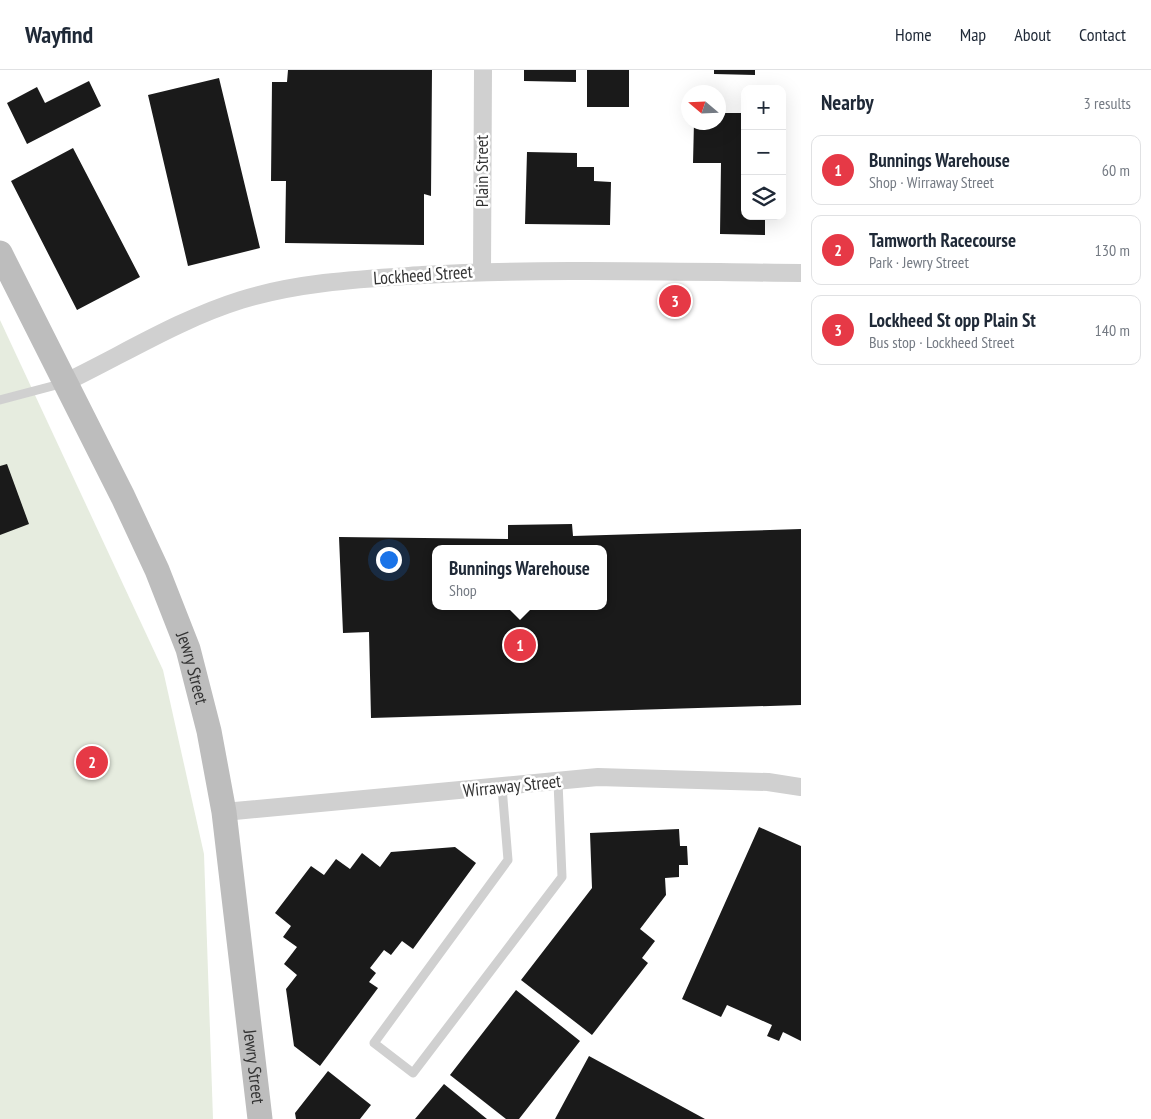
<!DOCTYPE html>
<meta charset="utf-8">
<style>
:root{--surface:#fff;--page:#f6f6f7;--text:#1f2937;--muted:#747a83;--line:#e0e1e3;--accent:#e63946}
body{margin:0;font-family:"PT Sans Narrow",sans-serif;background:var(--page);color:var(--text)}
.controls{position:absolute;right:15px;top:15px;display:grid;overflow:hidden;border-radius:10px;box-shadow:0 5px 20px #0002}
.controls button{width:45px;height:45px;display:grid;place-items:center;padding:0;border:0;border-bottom:1px solid var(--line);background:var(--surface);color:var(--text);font:25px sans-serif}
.compass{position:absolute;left:681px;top:15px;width:45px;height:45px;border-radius:50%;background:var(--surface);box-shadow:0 5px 20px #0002;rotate:289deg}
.you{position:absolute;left:388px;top:489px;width:18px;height:18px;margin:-12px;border:4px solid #fff;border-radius:50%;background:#1a73e8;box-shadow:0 0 0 8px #1a73e833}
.badge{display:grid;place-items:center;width:32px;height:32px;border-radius:50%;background:var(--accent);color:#fff;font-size:16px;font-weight:700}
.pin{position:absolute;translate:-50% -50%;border:2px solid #fff;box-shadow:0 1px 5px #0006}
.popup{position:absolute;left:432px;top:475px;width:175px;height:65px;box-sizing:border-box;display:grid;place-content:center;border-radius:10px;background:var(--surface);filter:drop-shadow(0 1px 4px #0005);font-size:16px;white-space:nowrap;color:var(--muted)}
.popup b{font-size:19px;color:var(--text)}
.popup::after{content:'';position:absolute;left:50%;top:100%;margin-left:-10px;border:10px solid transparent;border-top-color:var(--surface)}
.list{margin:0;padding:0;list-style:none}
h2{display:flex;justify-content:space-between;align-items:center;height:65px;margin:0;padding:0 20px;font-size:21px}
h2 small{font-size:16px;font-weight:400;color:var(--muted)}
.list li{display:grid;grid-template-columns:32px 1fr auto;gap:15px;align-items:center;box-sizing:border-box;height:70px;margin:0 10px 10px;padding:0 10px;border:1px solid var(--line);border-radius:10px}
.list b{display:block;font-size:19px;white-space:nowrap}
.list p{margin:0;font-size:16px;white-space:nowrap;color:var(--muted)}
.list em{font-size:16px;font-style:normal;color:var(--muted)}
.icon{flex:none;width:28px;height:28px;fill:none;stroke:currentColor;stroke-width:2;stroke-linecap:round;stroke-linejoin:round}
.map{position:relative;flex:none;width:801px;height:1049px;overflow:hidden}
header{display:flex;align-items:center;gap:30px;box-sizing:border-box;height:70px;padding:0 25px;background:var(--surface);border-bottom:1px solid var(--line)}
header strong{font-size:24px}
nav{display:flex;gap:28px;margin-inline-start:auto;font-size:18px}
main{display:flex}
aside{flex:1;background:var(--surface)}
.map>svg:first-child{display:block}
.green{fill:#e6ecdf}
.building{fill:#1a1a1a;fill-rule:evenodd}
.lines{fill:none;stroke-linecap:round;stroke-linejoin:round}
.lane{stroke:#d0d0d0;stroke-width:9}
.street{stroke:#d0d0d0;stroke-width:18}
.secondary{stroke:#bdbdbd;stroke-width:25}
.labels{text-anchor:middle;stroke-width:5;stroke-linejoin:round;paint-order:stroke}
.street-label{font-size:18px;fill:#333;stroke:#fff}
</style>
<header>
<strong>Wayfind</strong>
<nav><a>Home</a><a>Map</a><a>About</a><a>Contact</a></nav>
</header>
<main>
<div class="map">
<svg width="801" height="1049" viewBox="0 0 801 1049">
<rect width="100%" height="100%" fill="#fff"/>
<path class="green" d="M0,250l163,350 41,184 9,265h-213z"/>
<path class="building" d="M288,0h144l-1,126 -7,-2v51l-139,-2 1,-62h-15l1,-99h15z
M524,0h52v12l-52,-1z
M587,0h42v37h-42z
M714,0h41v5l-41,-1z
M219,8l41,170 -72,18 -40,-171z
M89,11l12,25 -74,38 -20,-41 30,-16 8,16z
M718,43h27v103h20v19l-45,-1 1,-71h-28l1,-41h24z
M73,78l67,129 -63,33 -66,-129z
M527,82l50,1v14h17v14l17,1 -1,43 -85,-1z
M7,394l22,60 -29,11v-69z
M572,454l1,12 228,-7v176l-430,13 -2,-86 -26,1 -4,-96 169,2v-14zM436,479h168v57h-168z
M759,757l42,19v195l-18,-9 -4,9 -12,-5 5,-11 -45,-20 -6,12 -39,-18z
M679,759l1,17h7l1,19h-9v12l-14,1 1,17 -26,34 15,12 -13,17 6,5 -56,72 -71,-55 71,-92 -2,-55z
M455,777l21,16 -63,86 -11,-8 -11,14 -7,-5 -14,18 6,5 -7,9 9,6 -58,78 -26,-20 -8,-57 11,-14 -13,-11 13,-17 -14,-10 8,-11 -16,-13 36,-47 13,9 12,-16 14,10 12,-16 18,14 11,-15z
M516,920l64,51 -61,78h-13l-56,-44z
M589,986l116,63h-150z
M328,1001l43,34 -11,14h-64l-1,-6z
M444,1014l43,35h-72z"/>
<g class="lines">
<path class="lane" d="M0,330l64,-17
M502,717l6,73 -134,183 39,30 149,-196 -4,-95"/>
<path class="street" d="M482,202l1,-202
M66,312c58,-28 114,-63 175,-82 58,-18 121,-21 181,-25 126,-7 253,-3 379,-2
M224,742l374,-35 170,5 33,5"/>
<path class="secondary" id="s1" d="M0,183l123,244 34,73 31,79 21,82 15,81 36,307"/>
</g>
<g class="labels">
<g class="street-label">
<text transform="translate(482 101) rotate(-90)" y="6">Plain Street</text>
<text transform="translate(423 205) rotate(-4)" y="6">Lockheed Street</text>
<text dy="6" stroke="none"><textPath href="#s1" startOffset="458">Jewry Street</textPath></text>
<text transform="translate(512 716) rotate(-6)" y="6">Wirraway Street</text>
<text dy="6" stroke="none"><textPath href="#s1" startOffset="862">Jewry Street</textPath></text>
</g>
</g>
</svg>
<div class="controls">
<button>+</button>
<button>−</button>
<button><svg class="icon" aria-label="layers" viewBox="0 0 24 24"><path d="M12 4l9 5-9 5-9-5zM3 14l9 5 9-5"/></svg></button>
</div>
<svg class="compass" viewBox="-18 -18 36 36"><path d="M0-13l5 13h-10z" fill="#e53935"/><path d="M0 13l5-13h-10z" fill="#747a83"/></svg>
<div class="you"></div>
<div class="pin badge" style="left:520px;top:575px">1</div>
<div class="popup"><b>Bunnings Warehouse</b>Shop</div>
<div class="pin badge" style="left:92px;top:692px">2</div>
<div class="pin badge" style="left:675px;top:231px">3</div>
</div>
<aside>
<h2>Nearby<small>3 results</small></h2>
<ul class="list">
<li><span class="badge">1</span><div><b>Bunnings Warehouse</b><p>Shop · Wirraway Street</p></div><em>60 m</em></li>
<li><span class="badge">2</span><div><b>Tamworth Racecourse</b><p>Park · Jewry Street</p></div><em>130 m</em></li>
<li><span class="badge">3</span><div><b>Lockheed St opp Plain St</b><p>Bus stop · Lockheed Street</p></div><em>140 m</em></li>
</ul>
</aside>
</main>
